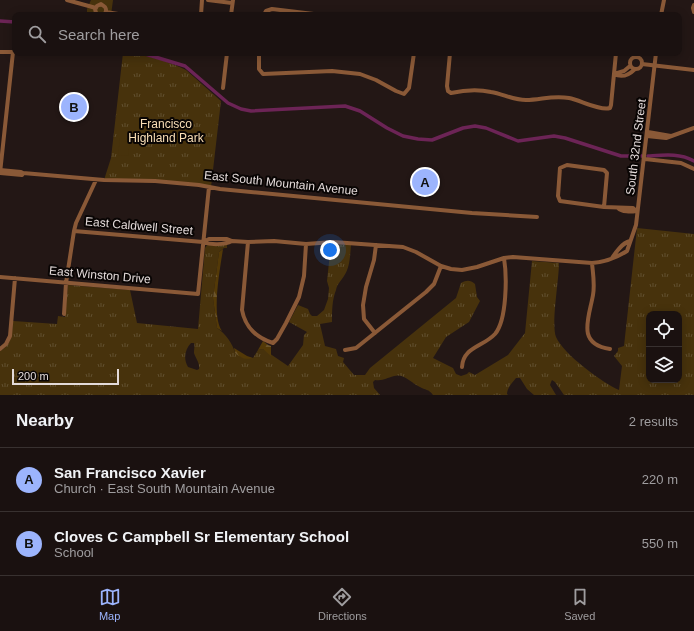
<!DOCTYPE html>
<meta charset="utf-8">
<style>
:root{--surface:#1a1110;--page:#231a19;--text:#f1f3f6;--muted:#9f9d9f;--line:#383130;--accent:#9cb4fd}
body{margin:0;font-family:Helvetica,sans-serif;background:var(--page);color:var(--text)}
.controls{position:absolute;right:12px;bottom:12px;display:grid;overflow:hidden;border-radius:8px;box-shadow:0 2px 10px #0003}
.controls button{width:36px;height:36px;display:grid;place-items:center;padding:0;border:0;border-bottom:1px solid var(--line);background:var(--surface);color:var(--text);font:20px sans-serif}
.scale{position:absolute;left:12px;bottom:10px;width:107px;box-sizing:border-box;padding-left:4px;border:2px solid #e3dad9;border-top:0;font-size:11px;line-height:14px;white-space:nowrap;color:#e3dad9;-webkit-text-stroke:3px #090504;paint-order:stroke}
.you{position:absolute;left:330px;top:250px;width:14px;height:14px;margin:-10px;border:3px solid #fff;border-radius:50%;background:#1a73e8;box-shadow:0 0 0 6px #1a73e833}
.badge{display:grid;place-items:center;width:26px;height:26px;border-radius:50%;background:var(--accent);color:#111;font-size:13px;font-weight:700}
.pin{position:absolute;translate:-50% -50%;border:2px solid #fff;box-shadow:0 1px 4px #0006}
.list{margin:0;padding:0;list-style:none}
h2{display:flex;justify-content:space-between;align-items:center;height:52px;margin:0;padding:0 16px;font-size:17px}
h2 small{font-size:13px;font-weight:400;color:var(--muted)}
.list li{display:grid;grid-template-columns:26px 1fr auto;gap:12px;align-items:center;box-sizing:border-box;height:64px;padding:0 16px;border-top:1px solid var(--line)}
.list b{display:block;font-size:15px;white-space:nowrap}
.list p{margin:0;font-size:13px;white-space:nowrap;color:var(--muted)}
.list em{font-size:13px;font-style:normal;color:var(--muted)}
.icon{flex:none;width:22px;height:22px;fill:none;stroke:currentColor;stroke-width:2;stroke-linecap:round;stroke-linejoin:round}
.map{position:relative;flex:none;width:694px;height:395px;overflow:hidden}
.search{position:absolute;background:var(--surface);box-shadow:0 2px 10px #0003;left:12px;right:12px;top:12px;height:44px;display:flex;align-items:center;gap:10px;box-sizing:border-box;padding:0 14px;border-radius:8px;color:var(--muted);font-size:15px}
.sheet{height:180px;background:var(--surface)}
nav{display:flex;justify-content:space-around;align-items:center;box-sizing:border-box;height:56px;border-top:1px solid var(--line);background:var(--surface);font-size:11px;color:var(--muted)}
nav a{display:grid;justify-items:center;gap:2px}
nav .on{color:var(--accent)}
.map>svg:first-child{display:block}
.grass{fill:url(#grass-tufts);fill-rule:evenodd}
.forest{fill:url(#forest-firs)}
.garden{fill:#47320c}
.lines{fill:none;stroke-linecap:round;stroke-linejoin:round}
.canal{stroke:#6c2456;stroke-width:3.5}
.minor{stroke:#8a5937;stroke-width:4}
.labels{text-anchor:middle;stroke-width:4;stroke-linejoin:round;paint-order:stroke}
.park-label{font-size:12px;fill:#fadfb7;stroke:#090504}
.street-label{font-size:12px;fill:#e3dad9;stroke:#090504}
</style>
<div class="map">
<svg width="694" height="395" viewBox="0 0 694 395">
<defs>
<pattern id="grass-tufts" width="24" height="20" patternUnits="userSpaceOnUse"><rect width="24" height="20" fill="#47320c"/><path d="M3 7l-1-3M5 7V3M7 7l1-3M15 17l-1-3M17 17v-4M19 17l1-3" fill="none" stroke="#614f2f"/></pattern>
<pattern id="forest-firs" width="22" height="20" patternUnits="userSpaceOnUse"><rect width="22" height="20" fill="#533907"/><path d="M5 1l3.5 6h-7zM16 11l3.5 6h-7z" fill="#6c552b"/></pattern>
</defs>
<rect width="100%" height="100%" fill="#231715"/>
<path class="grass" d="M91,0h22l-2,15h-24v-6z
M123,53c17,0 48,9 63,17l35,31 -10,86 -12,-2 -95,-5 7,-22z
M637,228l57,6v161h-130l-9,-13 -3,-2 -1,2 -1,3 6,10h-22l-7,-6 -7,-11h-4c-4,5 -9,10 -9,16l1,1h-75c-4,-6 -8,-5 -13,-8 -9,-4 -16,-14 -26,-11 -8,2 -10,5 -19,4l-2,2 1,6 6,7h-380v-44c12,-6 12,-18 13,-30l44,3 1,-8 7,1 3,-32 62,5 7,33 61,6 7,-81 2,-3h20v3h-3l-5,4 -6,46 4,30c8,5 16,16 18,25l6,4 12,1 5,-8 5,-1 25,17 15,-21 1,-10 3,-3 -18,-10 9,-17 10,4 2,5 2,2h5l7,-6 4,-11 1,-11 -2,-7 4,-37 20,1c-1,11 -1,22 -7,31 -3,5 -7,8 -8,14 -4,10 -4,21 -4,32l-12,2 5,22 11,3 2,7 6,2 -1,4 11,13h11l5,-7 86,-70 5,-15c6,-3 9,-3 14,1l2,13 3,4 -11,21 -23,15 -13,21 20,10 3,6 5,2 6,-2 2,-2 6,3 33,-20 17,-22 7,-72 27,2c0,17 -8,61 -3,74 7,17 47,46 63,53l3,-24 -8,-10 4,-5v-3l6,-2zM649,314h30v66h-30zM191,343h3c1,3 0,6 0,10 2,6 6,10 5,16l-2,1 -9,-3c-5,-8 -3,-18 3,-24z"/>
<path class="forest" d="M223,249c-3,20 -12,67 -1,82l-5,-3 -4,-30 6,-46z
M263,341l5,4 3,1v10l-8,-7 -5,1z
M234,348l13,8 6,2c-8,2 -12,0 -18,-5z"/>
<path class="garden" d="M120,138l10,2 -2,16 -10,-1z"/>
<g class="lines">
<path class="canal" d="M0,21l15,1
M142,53l43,13 43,37 13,6 10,2 94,-5 15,5 27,17 16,8 15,3 14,1 31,-12 12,-2 11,2 32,13 36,-5 11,2 56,18h21
M648,156c16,-1 32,-3 46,5"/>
<path class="minor" d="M67,0l29,8
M208,0l24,3
M694,5l-1,3 1,4
M106,12l18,3
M99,15l-3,-2 -1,-4 2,-3 4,-2 4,3c2,3 1,6 -2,8
M201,15l1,-15
M231,15l2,-15
M264,15l2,-4 6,-2 50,6
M661,15l3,-15
M0,52h15
M13,52l-13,121 22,2 1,-2
M24,53l11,1
M259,53v16l4,5 69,-3 28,3 16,6 20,11 8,3 5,-6 5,-35
M450,53l-3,33 1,5 3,2c14,-3 26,-4 40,-1 12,2 22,8 35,8 15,0 26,-5 43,-2 11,2 31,13 41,10l1,-3 5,-52
M630 63a6 6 0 1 1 12 0a6 6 0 1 1-12 0Z
M642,64l52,6
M614,74c8,4 14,2 21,-5
M614,74l10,-3 6,-5
M223,88l4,-35
M648,132l23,4
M647,136l19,2 28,-10
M645,159l36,4 13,6
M0,170l21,2 2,1 81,7 51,1 44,4 21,4 252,24 65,4
M604,207l3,-34 -3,-3 -37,-5 -7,3 -2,28 2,5 44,6 29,1 2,2
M618,208c4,4 13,4 18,3
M74,231l129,11c8,3 21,3 29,-1
M203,242l6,-3h18l5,2 16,1 26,-1 32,3 27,-2 70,5 13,5 25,14 10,3 11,1 15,-3 27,-9 9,-1 79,6c13,-1 24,-5 35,-12l9,-26 20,-172
M248,242l-6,68c3,17 15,28 31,33l4,-4 9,-16 13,-26 5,-21 2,-32
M612,258c4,-6 10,-15 18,-17
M592,263c1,11 3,21 1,32 -4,23 -17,49 17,54
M0,277l198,17 11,-107
M64,314l2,-31 8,-52 2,-8 20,-43
M375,333l-11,-14 -1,-14 3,-18 8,-27 2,-15
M0,349l6,-5 4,-8 5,-58
M345,350l11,-2 70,-56 8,-8 7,-18
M462,367c1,-20 21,-20 33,-33 12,-14 12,-58 9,-76"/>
</g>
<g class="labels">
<g class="park-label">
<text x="166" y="128">Francisco<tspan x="166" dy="14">Highland Park</tspan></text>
</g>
<g class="street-label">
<text transform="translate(636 147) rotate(-83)" y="4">South 32nd Street</text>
<text transform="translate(281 183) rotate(6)" y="4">East South Mountain Avenue</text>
<text transform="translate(139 226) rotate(5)" y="4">East Caldwell Street</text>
<text transform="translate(100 275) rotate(5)" y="4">East Winston Drive</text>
</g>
</g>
</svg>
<div class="controls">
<button><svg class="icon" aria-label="locate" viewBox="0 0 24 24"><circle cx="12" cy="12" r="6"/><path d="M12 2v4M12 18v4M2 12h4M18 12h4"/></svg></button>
<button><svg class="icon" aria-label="layers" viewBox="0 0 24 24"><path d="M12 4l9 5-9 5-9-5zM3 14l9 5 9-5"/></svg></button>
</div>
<div class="scale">200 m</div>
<div class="you"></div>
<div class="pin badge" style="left:425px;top:182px">A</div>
<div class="pin badge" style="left:74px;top:107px">B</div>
<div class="search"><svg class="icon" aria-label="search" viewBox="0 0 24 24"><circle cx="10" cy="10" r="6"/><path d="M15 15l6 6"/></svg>Search here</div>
</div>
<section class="sheet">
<h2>Nearby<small>2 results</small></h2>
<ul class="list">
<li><span class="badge">A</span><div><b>San Francisco Xavier</b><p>Church · East South Mountain Avenue</p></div><em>220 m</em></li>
<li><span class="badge">B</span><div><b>Cloves C Campbell Sr Elementary School</b><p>School</p></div><em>550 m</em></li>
</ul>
</section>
<nav>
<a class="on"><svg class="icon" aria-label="map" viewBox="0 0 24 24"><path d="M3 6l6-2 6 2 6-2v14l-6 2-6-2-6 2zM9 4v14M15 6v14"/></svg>Map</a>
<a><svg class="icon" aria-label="directions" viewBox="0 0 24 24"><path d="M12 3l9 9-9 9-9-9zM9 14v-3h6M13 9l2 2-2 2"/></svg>Directions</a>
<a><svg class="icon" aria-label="saved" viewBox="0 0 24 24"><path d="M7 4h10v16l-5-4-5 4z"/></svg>Saved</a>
</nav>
